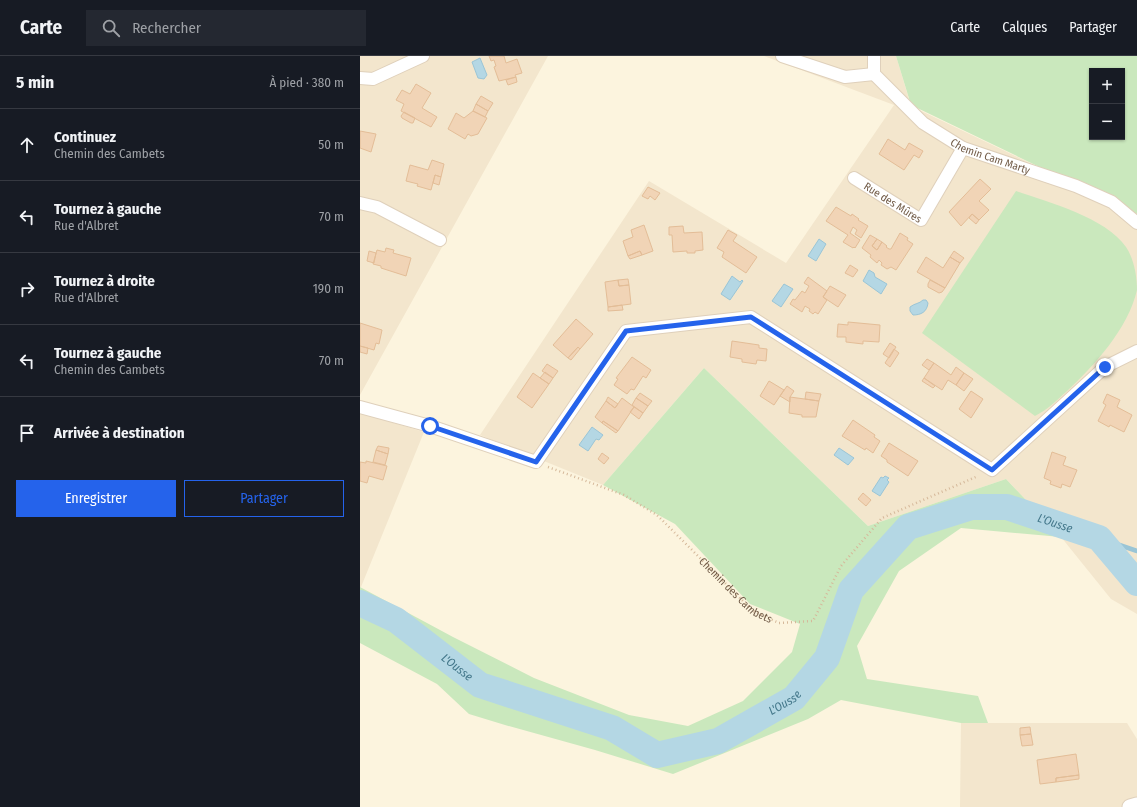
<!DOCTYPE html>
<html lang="fr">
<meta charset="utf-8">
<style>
:root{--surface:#171b24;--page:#242831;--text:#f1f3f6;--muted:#9ea1a6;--line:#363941;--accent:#2563eb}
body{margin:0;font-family:"Fira Sans Condensed",sans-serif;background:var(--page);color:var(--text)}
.controls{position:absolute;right:12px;top:12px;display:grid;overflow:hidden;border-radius:0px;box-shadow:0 1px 3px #0004}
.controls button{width:36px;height:36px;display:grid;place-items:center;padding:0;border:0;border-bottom:1px solid var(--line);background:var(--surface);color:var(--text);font:20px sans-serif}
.stop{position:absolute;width:12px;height:12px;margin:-9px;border:3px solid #2563eb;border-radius:50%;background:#fff}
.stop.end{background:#2563eb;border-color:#fff;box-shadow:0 1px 4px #0008}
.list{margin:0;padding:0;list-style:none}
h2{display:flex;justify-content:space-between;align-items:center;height:52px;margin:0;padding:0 16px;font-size:17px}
h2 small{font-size:13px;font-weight:400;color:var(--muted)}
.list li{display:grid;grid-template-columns:26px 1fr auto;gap:12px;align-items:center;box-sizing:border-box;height:72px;padding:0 16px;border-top:1px solid var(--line)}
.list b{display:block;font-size:15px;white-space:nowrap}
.list p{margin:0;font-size:13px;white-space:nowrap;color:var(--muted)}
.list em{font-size:13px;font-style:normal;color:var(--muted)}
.actions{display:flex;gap:8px;padding:12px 16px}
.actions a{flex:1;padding:9px 0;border:1px solid var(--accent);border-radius:0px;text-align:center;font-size:14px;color:var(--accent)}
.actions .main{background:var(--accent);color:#fff}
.icon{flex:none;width:22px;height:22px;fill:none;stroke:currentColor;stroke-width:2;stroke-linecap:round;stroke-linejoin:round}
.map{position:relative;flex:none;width:777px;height:751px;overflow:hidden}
header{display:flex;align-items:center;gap:24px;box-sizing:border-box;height:56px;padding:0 20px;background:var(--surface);border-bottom:1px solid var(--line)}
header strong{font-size:19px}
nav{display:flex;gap:22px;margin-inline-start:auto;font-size:14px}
.search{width:280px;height:36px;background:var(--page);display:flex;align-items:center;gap:10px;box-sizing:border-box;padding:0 14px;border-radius:0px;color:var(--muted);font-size:15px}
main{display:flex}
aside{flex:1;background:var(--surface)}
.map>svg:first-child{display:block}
.residential{fill:#f3e6cd}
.green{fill:#cae8bd;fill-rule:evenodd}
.water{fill:#b4d7e4;stroke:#9ac5d6}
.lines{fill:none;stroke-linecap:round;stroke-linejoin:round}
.stream{stroke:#9ac5d6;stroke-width:4.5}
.river{stroke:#b4d7e4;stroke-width:26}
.building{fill:#f1d4b6;stroke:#e3bd97}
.minor-casing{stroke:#dfd0bb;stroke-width:14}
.tertiary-casing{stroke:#dfd0bb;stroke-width:17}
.path{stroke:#d5b89a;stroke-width:2.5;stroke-dasharray:1 3;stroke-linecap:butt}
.minor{stroke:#fff;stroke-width:12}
.tertiary{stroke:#fff;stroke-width:15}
.route{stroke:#2563eb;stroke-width:5}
.labels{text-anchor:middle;stroke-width:3.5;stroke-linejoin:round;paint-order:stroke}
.street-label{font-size:11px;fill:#715b47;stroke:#fff7e4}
.water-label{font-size:12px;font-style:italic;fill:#44788b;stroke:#fff7e4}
</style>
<header>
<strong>Carte</strong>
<div class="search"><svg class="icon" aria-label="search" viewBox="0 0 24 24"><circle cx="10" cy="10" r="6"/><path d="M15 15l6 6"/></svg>Rechercher</div>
<nav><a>Carte</a><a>Calques</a><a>Partager</a></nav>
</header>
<main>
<aside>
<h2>5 min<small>À pied · 380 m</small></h2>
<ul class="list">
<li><svg class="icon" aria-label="ahead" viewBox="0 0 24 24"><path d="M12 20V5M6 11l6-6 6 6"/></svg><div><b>Continuez</b><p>Chemin des Cambets</p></div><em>50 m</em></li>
<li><svg class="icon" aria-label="left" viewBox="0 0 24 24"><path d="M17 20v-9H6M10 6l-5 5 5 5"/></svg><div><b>Tournez à gauche</b><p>Rue d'Albret</p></div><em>70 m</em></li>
<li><svg class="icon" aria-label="right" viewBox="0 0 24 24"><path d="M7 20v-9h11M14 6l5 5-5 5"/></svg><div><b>Tournez à droite</b><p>Rue d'Albret</p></div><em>190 m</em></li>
<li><svg class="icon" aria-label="left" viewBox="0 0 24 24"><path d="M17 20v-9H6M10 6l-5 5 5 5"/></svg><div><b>Tournez à gauche</b><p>Chemin des Cambets</p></div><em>70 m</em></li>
<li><svg class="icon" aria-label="arrive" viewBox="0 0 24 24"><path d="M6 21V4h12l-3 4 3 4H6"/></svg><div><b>Arrivée à destination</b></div></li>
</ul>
<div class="actions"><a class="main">Enregistrer</a><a>Partager</a></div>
</aside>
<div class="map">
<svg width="777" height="751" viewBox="0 0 777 751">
<rect width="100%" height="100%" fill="#fcf4de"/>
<path class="residential" d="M0,0h188l-188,339z
M404,0h132l15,50 226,108v400l-26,-15 -50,-62 -55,-58 -138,47 -164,-158 -101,117 -123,-50 169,-254 137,82 108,-158z
M0,357l64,19 -63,155h-1z
M601,667h166l10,16v68h-177z"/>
<path class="green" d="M536,0h241v158l-226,-109zM732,15h30v66h-30z
M656,135c34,12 89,26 110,56 8,12 11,29 11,43 -9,39 -43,76 -71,102 -10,9 -19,18 -31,24l-113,-83z
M344,312l164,158 138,-47 55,58 -100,-9 -62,43 -42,75 10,33 111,17 10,27h-27l-120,-23 -33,19 -135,55 -78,-24 -90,-25 -36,-11 -32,-30 -77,-41v-56l93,50 81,41 95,37 59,11 55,-25 49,-49 8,-28 -50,-20 -75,-80 -72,-39z"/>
<path class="water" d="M120,2l7,17 -3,4 -6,-1 -6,-16z
M459,183l7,5 -10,17 -8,-5z
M509,214l5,3 1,4 12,7 -6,10 -18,-13z
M372,220l8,6 2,-2 1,1 -13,19 -9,-6z
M424,228l9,5 -12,18 -9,-6z
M563,244h3l2,3c-1,9 -7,12 -15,12l-3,-4v-4c5,-4 9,-3 13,-7z
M232,371l11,8 -4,5 -3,-1 -8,12 -9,-6z
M479,392l15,10 -6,7 -14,-10z
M525,420l4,2 -2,2 2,2 -9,14 -8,-5 9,-14 2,1z"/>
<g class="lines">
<path class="stream" d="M739,482l38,13"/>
<path class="river" id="s1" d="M0,547l36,17 84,65 132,43 45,27 61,-14 76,-43 33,-40 24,-68 57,-63 63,-20h36l92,31 38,45"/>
</g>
<path class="building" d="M129,0h15l2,7 11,-4 5,14 -7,2 1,2 -17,4 -5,-14 2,-1 -2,-6 -3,1z
M156,21l1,5 -9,3 -2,-5z
M56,28l15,9 -9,15 15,9 -6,10 -30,-16 3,-7 -8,-4 6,-10 8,4z
M121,40l12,7 -5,8 -12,-7z
M116,48l12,7 -3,6 -12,-6z
M113,55l14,7 -9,16 -7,2 -3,-2 -3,5 -17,-10 8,-16 8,5z
M44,56l11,6 -2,5h-2l-9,-5 -1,-2z
M0,75l16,3 -5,18 -11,-4z
M528,83l17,11 4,-7 14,8 -4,7 -5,-3 -10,15 -25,-16z
M72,104l12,4 -3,13 -6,-2 -4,15 -14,-4 1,-2 -12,-3 4,-16 18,5z
M75,119l6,2 -2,8 -6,-2z
M620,123l11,10 -12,12 10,9 -10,10 -7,-6 -11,12 -12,-14z
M288,131l12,6 -5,7 -5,-4 -2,3 -6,-3z
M476,151l15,9 1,-2 7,5 -1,1 10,6 -7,12 -6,-4 2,-4 -4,-3 -3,6 10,7 -5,8 -1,-1 -1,1 -10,-6 5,-7 -22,-14z
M612,158l7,6 -3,4 -7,-6z
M284,169l9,26 -11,4 -2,-4 -12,5 -5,-15 10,-4 -2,-7z
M323,170l1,7 18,-1 1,18 -8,1v2h-8v-2l-14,1 -1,-17h-3v-8z
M368,174l9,5 -4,6 24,16 -11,16 -24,-16 2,-5 -7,-4z
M540,177l8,5 -1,2 6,4 -17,26 -5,-3 -4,2 -6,-4 1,-2 -3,-3 -2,3 -7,-6 1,-2 -9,-7 8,-13 7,4 -5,7 5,4 5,-8 5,4 -1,1 3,2h2z
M517,183l5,3 -5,8 -5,-4z
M26,192l8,2 -1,3 18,5 -5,18 -25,-8v-2l-8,-2 4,-14 8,2z
M9,195l7,2 -2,10 -7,-2z
M280,195l2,4 -12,4 -2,-3z
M594,195l10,7 -4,5 -10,-6z
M566,201l17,11 7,-11 10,6 -15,25 -28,-16z
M490,209l8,5 -5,7 -8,-4z
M448,221l19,14 -4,6 4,3 -9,14 -3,-2 -2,2 -4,-3 1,-2 -5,-3 -3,6 -12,-8 3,-5 2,1 7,-9 3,2 4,-7 -5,-3z
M268,223l1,6 -10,1 -1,-6z
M258,224l1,6 10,-1 2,19 -23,3 -3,-25z
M570,224l15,8 -3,4 -3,1 -11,-6v-3z
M470,230l16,9 -8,12 -15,-10z
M262,249l1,5 -15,1v-4z
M216,263l17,15 -13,15 -2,-2 -10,11 -15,-13z
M488,266l32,3 -1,17 -16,-1v3l-17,-2v-5h-9l1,-13 10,1z
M0,267l22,7 -3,14 -3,-1 -2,7 -14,-4z
M372,285l27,4v3l8,1 -1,12 -9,-1 -1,4 -14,-2v-3l-12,-2z
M530,287l6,4 -7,11 -6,-4z
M0,290l8,2 -1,6 -7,-2z
M218,291l2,2 -9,11 -3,-2z
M534,293l5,4 -9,14 -5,-4z
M272,301l19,13 -5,8 -3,-2 -9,14 -3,-1 -4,5 -13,-9 4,-6 -2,-1z
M567,303l7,4 -5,7 -7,-5z
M574,307l17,12 5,-8 8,6 -8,12 -8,-5 -6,10 -18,-12z
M187,308l11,7 -5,7 -11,-7z
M185,316l8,6 -4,6 -9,-6z
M173,317l16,11 -17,24 -15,-11z
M604,317l9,6 -9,12 -8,-6z
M564,322l11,8 -2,2 -11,-7z
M409,325l15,9 -10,15 -14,-9z
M427,330l7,5 -4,6v5l-10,-6z
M611,335l12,8 -12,19 -12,-9z
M446,336l15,2 -2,7 -14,-2z
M280,337l12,8 -4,5 -12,-8z
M747,338l13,6 -3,7 15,8 -8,17 -14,-7 -1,2 -11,-6 8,-16 -3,-2z
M248,341l10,7 -3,4 -9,-7z
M430,341l29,4 -3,16h-14v-2l-13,-2z
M262,342l12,9 -16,24 -15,-10 -1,2 -7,-6 11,-16 9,7z
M276,342l12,8 -5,7 -11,-8z
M274,351l9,6 -4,6 -9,-7z
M493,364l22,15 -1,2 6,4 -7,12 -7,-5 -1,2 -23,-14z
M243,365l15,10 -2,2 -14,-10z
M529,387l29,18 -10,15 -21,-14v-2l-6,-4z
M18,390l11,2 -1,6 -12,-4z
M16,394l12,4 -3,11 -12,-3z
M692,396l14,5 -3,8 14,5 -7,17 -8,-3 -1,4 -11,-4 1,-3 -7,-3z
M242,397l7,5 -5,6 -6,-5z
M6,405l21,5 -4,14 -14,-4 -2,7 -7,-2v-19l6,1z
M503,437l8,7 -5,6 -8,-7z
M670,671l1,7 -11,1v-7z
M671,678l2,11 -11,1 -2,-11z
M716,698l3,21 -23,3v4l-16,2 -3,-24z
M719,719v4l-23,3v-4z"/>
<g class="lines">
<defs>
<g id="minor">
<path d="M422,0l63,21 29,-3"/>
<path id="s3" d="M514,0v18l49,49 40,25 113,38 36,16 25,21"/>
<path d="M0,22l13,1 50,-23"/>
<path id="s4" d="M494,122l67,42 42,-72"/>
<path d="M0,147l17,4 63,33"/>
<path d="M0,351l70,19 106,36 90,-131 125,-14 241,153 113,-103 32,-16"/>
</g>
<path id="tertiary" d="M770,751l7,-2"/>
</defs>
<use href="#minor" class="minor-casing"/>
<use href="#tertiary" class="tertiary-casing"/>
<path class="path" id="s2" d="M188,411l76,28 33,20 96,96 26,12 34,-2 28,-55 41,-48 96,-42"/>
<use href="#minor" class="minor"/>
<use href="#tertiary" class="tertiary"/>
</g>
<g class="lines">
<path class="route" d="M70,370l106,36 90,-131 125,-14 241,153 113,-103"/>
</g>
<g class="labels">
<g class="street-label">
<text dy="4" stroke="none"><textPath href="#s3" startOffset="163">Chemin Cam Marty</textPath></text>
<text dy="4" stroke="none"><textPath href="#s4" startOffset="46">Rue des Mûres</textPath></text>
<text dy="4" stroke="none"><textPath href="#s2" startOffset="229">Chemin des Cambets</textPath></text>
</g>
<g class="water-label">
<text dy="4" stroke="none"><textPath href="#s1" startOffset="849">L'Ousse</textPath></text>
<text dy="4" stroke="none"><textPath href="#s1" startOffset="117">L'Ousse</textPath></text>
<text dy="4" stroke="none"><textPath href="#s1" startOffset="477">L'Ousse</textPath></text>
</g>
</g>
</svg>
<div class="controls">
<button>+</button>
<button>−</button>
</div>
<div class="stop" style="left:70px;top:370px"></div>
<div class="stop end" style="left:745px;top:311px"></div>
</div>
</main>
